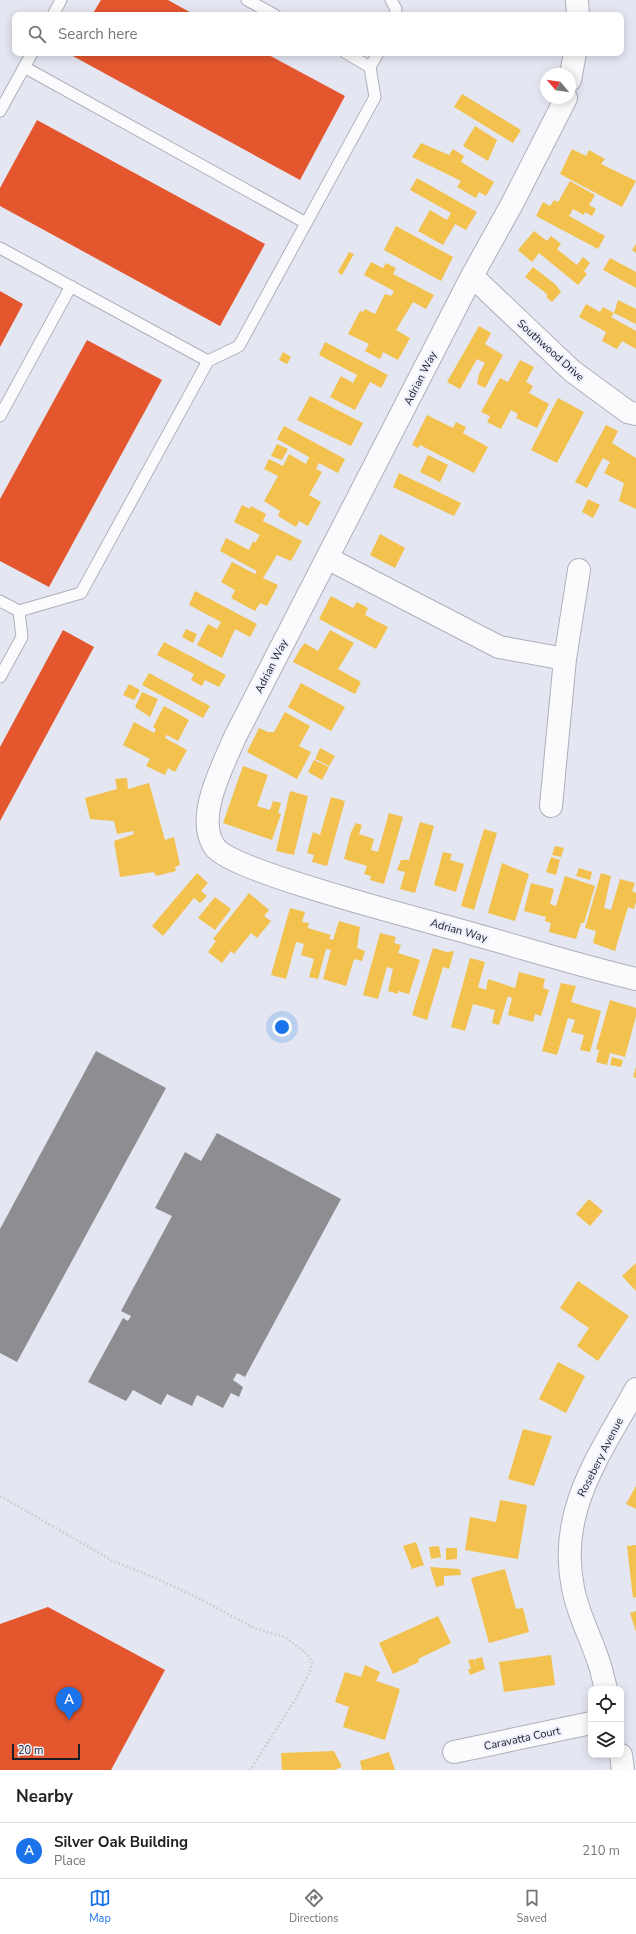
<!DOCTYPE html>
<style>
:root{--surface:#fff;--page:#f2f2f2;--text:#202124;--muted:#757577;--line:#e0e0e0;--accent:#1a73e8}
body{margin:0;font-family:"Nunito Sans",sans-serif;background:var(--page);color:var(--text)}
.controls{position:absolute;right:12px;bottom:12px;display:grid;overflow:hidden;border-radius:8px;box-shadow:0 2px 10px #0003}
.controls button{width:36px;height:36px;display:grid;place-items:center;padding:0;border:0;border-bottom:1px solid var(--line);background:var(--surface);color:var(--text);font:20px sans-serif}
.compass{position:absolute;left:540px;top:68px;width:36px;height:36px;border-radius:50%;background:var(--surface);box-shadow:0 2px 10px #0003;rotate:299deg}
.scale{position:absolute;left:12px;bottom:10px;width:68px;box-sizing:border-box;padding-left:4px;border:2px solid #1c1d24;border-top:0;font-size:11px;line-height:14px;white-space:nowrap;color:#1c1d24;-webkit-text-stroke:3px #edeffd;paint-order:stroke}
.you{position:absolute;left:282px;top:1027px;width:14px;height:14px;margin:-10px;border:3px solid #fff;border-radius:50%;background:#1a73e8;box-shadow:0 0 0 6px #1a73e833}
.badge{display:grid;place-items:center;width:26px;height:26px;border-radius:50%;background:var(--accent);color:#fff;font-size:13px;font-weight:700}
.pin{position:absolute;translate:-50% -33px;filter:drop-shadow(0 1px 2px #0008)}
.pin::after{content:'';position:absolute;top:21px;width:14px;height:12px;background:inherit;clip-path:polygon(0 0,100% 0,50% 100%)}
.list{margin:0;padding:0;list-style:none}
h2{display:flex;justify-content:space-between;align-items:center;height:52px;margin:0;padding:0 16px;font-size:17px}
h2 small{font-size:13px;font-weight:400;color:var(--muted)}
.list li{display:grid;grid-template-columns:26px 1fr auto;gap:12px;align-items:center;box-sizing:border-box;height:56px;padding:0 16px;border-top:1px solid var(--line)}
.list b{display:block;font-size:15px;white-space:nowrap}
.list p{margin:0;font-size:13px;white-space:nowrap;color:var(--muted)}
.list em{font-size:13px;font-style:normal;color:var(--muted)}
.icon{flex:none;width:22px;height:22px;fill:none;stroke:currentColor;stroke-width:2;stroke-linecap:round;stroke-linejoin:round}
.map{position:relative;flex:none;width:636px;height:1770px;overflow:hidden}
.search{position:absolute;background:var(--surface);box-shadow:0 2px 10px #0003;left:12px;right:12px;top:12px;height:44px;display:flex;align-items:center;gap:10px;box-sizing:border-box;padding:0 14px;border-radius:8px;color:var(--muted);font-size:15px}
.sheet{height:108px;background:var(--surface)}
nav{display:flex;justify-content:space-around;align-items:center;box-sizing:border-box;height:56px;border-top:1px solid var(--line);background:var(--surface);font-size:11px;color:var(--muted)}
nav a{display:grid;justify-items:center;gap:2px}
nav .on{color:var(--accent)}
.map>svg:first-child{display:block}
.homes{fill:#f2c14e}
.shops{fill:#e4572e}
.industry{fill:#8d8d92}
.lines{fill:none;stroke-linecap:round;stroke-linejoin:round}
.lane-casing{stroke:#aeafb9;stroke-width:13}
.street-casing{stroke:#aeafb9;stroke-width:24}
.path{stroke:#cfcfd3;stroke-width:2.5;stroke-dasharray:2 2;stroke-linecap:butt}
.lane{stroke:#fbfbfd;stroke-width:11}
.street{stroke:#fbfbfd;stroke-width:22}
.labels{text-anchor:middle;stroke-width:4;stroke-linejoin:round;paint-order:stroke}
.street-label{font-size:11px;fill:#1c1d24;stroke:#edeffd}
</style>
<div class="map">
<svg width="636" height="1770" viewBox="0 0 636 1770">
<rect width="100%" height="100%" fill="#e4e6f2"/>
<path class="homes" d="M462,94l59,36 -8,13 -59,-36z
M475,126l22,14 -9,21 -25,-15z
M421,143l28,12 4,-6 11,7 -3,6 33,20 -8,14 -7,-4 -3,6 -19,-11 4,-6 -49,-24z
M572,149l14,7 3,-6 16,9 -4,5 35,17 -14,26 -62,-33z
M417,178l60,34 -11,18 -11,-6 -12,21 -25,-14 12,-21 17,10 4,-7 -41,-23z
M570,181l25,14 -6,10 7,4 -4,7 -7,-4 -1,3 -11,-6 -4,7 36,20 -7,13 -62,-33 7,-14 7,4 4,-6 4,2z
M396,226l57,31 -12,24 -57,-31z
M534,231l13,10 4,-5 10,8 -4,5 20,16 6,-8 7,6 -6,8 3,3 -9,11 -39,-32 -7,9 -14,-12z
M636,244v9l-4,-3z
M349,252l5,2 -12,21 -4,-3z
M610,258l26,14v16l-33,-18z
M371,262l12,6 3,-5 10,5 -3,6 41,21 -8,14 -13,-7 -17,28 14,8 -12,22 -15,-8 -3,7 -15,-8 4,-7 -21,-10 12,-23 3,1 2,-3 10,5 10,-20 6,2 3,-5 -30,-16z
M533,267l22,17 6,8 -9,10 -5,-4v-4l-22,-17z
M618,300l18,9v15l-22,-11z
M586,304l14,8 3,-5 11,6 -3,4 25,14v18l-14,-8 -5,8 -15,-8 4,-9 -27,-15z
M479,326l12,7 -6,11 18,11 -18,33 -8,-4 2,-10 6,-11 -8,-4 -17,30 -13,-7z
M325,342l63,33 -7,13 -11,-6 -15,28 -25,-13 11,-21 12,7 4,-8 -38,-20z
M283,352l8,5 -4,7 -8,-4z
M520,360l14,7 -8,15 7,4 -4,7 20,11 -12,24 -21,-10 2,-4 -7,-4 -10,19 -14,-7 3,-6 -9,-4 19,-34 8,4z
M310,396l53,27 -12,23 -54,-26z
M558,398l26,14 -27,51 -26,-13z
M427,415l26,13 3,-6 10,5 -3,6 25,14 -14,26 -54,-28 -2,3 -6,-3z
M606,425l12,6 -6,12 24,15v51l-17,-8 5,-18 -20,-10 6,-11 -7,-4 -16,30 -12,-6z
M284,426l61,33 -7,14 -19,-10 -3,6 6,3 -13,23 12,7 -13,24 -9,-5 -3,6 -18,-11 2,-5 -16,-10 14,-25 -14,-7 5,-10 14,7 6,-12 17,10 3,-7 -32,-18z
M277,444l11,5 -6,11 -11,-4z
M428,455l20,10 -8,17 -20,-10z
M399,473l62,30 -7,13 -61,-29z
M588,499l12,6 -7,13 -11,-6z
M242,505l8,4 1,-3 15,8 -3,7 39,20 -11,20 -14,-6 -14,23 15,7 -11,21 -7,-3 -5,8 -24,-13 4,-8 -14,-8 11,-20 23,12 2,-3 -37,-20 6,-13 23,12 4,-9 2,2 5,-8 -26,-13z
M380,534l25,14 -10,20 -25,-13z
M195,591l62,33 -7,13 -15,-8 -13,29 -25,-13 11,-21 9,5 4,-7 -32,-17z
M331,596l22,12 4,-6 11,6 -3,7 23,12 -12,22 -57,-30z
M186,629l11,5 -4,9 -11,-6z
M330,630l24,13 -16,26 23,13 -6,12 -62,-32 7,-13 5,-6 13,8z
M164,642l62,33 -7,12 -14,-7 -3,6 -11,-6 3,-6 -37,-19z
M149,673l61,33 -7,12 -61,-33z
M301,683l44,24 -14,24 -43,-24z
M129,684l11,6 -6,10 -11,-5z
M142,692l16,7 -8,18 -15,-10z
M164,706l25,14 -11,21 -11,-6 -2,3 22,12 -12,22 -7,-4 -3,7 -19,-9 4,-7 -27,-14 11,-23 20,11 2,-4 -3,-2z
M285,712l25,14 -11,20 12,6 -14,27 -50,-27 12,-24 9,4h6z
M320,748l15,8 -6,10 -14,-7z
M314,760l15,7 -7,13 -14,-8z
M243,766l25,9 -11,31 13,4 3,-9 8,2 -3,10 3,1 -9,26 -49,-17z
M127,778l1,11 21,-6 16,57 9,-3 6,28 -5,2 1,4 -20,5 -2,-4 -34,5 -6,-36 20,-7 -1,-3 -16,3 -3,-13 -24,-2 -5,-21 32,-9 -2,-10z
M290,791l18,5 -14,59 -18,-4z
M331,797l14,4 -18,65 -15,-4 2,-7 -7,-2 6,-21 7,3z
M389,813l14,4 -19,67 -14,-4 1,-4 -7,-2 3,-8 -23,-7 7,-27 5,-9 6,2 -3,9 15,5 -3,11 7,2z
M420,822l14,4 -19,67 -15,-4 5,-17 -8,-2 4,-10h8z
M484,829l13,4 -23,77 -13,-4z
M555,846l9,2 -3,9 -9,-2z
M443,852l9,2 -2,6 14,4 -8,28 -22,-7z
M551,857l9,3 -4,15 -10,-3z
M502,863l27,11 -14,47 -27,-8z
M579,868l13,4 -2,8 -14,-4z
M197,873l11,10 -7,8 6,5 -7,7 -6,-5 -31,38 -11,-10z
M601,873l10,3 -7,32 7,2 9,-31 15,4 -3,8 4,2v9l-2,7 -6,-2 -13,44 -22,-8 3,-12 -11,-3z
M565,876l30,10 -11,37h-3l-5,16 -27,-7 2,-9 -6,-2 1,-4 -22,-6 7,-28 23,6 -4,15 6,2z
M249,893l20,17 -5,6 7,5 -14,17 -6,-5 -17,21 -3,-3 -9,12 -14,-11 8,-11 -3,-2z
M215,897l16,12 -16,21 -17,-12z
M290,908l15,4 -3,10 7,1 -1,5 23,7 -2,4 4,1 6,-19 21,6 -3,21 8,3 -3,10 -8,-2 -8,27 -23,-7 8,-29 -5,-1 -8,30 -9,-2 5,-18 -13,-4 3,-11 -8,-2 -10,37 -15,-4z
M380,933l16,4 -2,6 7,2 -3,8 22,7 -11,34 -11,-3v3l-10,-3 5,-22 -6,-2 -9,32 -15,-4z
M433,948l14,4 7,-1 -5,18 -6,-2 -16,53 -15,-5z
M470,958l15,4 -7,25 8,3 2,-11 27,9 4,-16 26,7 -2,9 6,2 -8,26 -6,-2 -2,8 -25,-7 4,-17 -4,-2 -9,29 -7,-2 3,-13 -22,-6 -8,27 -14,-4z
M561,983l15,3 -5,16 30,9 -11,41 -10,-2 4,-15 -13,-3 4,-12 -7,-2 -11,37 -15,-4z
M610,1000l26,8v8l-11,41 -29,-8z
M599,1050l11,3 -3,12 -11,-3z
M612,1057l11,3 -2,7 -11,-2z
M636,1067v11l-3,-1z
M589,1199l14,12 -13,15 -14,-12z
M636,1263v28l-14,-15z
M578,1281l51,35 -31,45 -21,-15 12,-18 -29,-20z
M558,1362l27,14 -19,37 -27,-14z
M523,1429l29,7 -18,50 -26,-7z
M636,1486v23l-10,-5z
M500,1500l27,5 -9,54 -53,-9 5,-33 26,5z
M416,1542l8,23 -12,4 -9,-23z
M636,1545v52l-3,1 -6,-52z
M439,1546l2,11 -10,2 -2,-12z
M446,1548h11v11l-11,1z
M430,1567l30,2 1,6 -17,1v9l-8,2z
M505,1569l11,40 7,-1 6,24 -40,11 -18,-65z
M636,1611v21l-6,-19z
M438,1616l13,27 -33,16 1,3 -26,12 -14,-31z
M551,1655l4,30 -51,7 -5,-30z
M482,1657l3,12 -15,6 -2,-6h3l-3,-9 6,-1 2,7 -1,-7z
M365,1665l15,7 -4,9 24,8 -15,51 -42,-13 6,-20 -14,-5 10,-30 16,5z
M334,1751l8,16 -8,3h-52l-1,-17z
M389,1752l6,18h-33l-2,-9z"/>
<path class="shops" d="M101,0h67l27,15h-103z
M72,53h193l80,43 -45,84 -229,-125z
M37,120l228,124 -45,82 -220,-120v-18z
M0,291l23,13 -23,43z
M87,340l75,40 -113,207 -49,-26v-62z
M63,630l31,17 -94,174v-74z
M48,1607l117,63 -54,100h-111v-146z"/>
<path class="industry" d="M96,1051l70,37 -149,274 -17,-9v-124z
M217,1133l124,66 -96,178 -8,-4 -4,7 10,7 -4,10 -8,-4 -8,15 -26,-13 -5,11 -25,-12 -6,11 -28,-15 -7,11 -38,-19 35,-64 5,3 3,-5 -10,-5 51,-95 -17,-8 30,-56 16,9z"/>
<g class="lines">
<defs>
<path id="lane" d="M247,0l28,15
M391,0l5,9 -1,6
M53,15l8,-15
M24,67l282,156
M370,67l8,-14
M0,111l32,-58
M0,248l208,113
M0,416l71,-130
M0,601l19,10 62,-18 127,-232 31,-15 136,-249 -5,-30 -24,-14
M0,677l22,-40 -3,-26"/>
<path id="street" d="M577,0l1,15
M570,80l5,-27
M566,98l-54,106 -40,72 -237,461c-12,29 -40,79 -21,109 16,26 219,76 259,88 54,15 108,32 163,45
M472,276l100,95 56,41 8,2
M327,558l172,89 66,12 14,-89
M551,806l14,-147
M606,1689c-3,-11 -5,-22 -9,-32 -8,-23 -20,-46 -24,-69 -16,-78 28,-135 63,-199
M454,1752l137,-29
M621,1755l2,15"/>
</defs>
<use href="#lane" class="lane-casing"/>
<use href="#street" class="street-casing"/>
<path class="path" d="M0,1496l113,65 40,16 49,23 52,28 31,9 22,17 5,8 -2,9 -13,26 -47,73"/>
<use href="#lane" class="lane"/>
<use href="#street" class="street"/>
</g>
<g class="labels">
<g class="street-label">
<text transform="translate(551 350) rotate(42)" y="4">Southwood Drive</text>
<text transform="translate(420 378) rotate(-63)" y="4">Adrian Way</text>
<text transform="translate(271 666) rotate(-63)" y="4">Adrian Way</text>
<text transform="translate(459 930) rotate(16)" y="4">Adrian Way</text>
<text transform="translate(600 1457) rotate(-63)" y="4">Rosebery Avenue</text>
<text transform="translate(522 1738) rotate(-12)" y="4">Caravatta Court</text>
</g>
</g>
</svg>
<div class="controls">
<button><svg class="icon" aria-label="locate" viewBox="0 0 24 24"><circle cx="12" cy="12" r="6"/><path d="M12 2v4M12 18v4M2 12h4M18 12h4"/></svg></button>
<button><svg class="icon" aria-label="layers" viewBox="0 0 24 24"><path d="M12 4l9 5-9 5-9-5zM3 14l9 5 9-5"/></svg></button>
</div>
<svg class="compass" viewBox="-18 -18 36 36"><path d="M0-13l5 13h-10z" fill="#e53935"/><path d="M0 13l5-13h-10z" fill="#757577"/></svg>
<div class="scale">20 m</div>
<div class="you"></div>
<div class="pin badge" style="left:69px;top:1720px">A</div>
<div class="search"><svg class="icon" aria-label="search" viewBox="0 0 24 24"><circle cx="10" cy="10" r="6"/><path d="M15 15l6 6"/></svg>Search here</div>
</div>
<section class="sheet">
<h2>Nearby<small></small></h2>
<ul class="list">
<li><span class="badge">A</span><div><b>Silver Oak Building</b><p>Place</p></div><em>210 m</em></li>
</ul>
</section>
<nav>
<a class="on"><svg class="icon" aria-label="map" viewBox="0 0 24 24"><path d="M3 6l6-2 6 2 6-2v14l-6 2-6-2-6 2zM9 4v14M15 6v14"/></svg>Map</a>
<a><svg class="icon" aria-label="directions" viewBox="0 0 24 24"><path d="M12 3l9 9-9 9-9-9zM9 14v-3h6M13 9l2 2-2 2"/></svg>Directions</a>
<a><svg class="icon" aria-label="saved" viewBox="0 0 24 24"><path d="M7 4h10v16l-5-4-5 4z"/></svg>Saved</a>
</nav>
